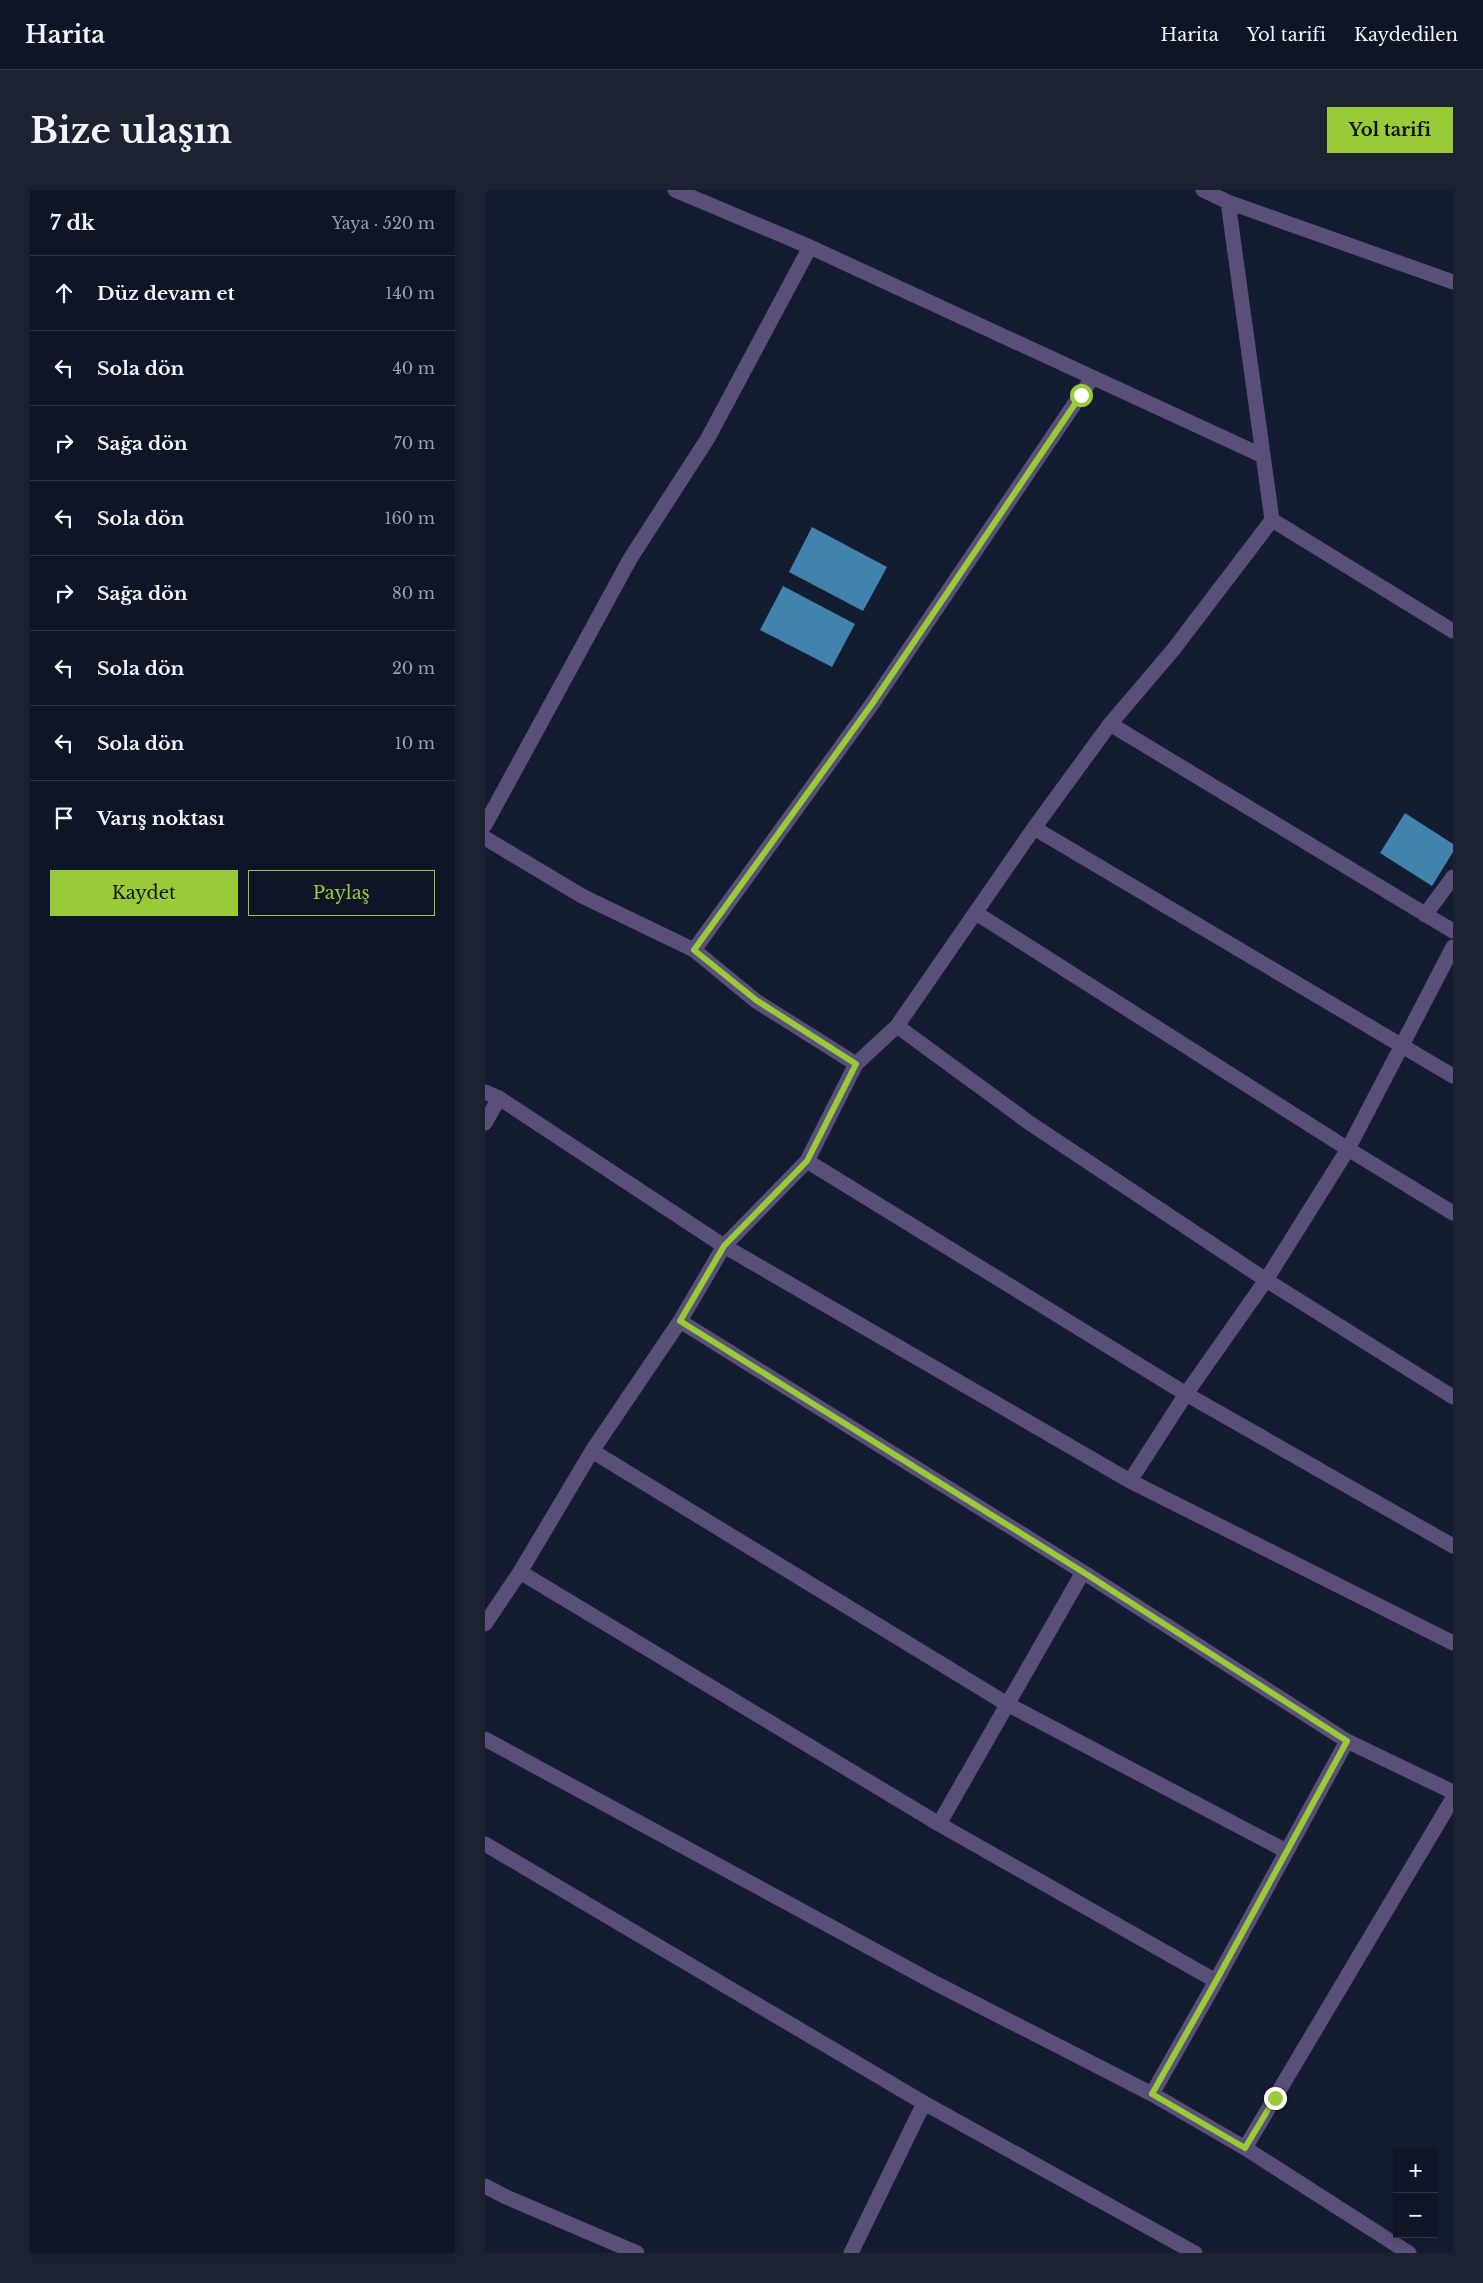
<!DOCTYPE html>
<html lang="tr">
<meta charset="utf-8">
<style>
:root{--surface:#0f1526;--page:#1d2232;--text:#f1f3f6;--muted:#9b9fa7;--line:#2f3443;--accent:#98cb37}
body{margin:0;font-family:"Libre Baskerville",serif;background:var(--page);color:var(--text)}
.controls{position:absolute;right:15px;bottom:15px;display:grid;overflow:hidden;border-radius:0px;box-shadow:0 2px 8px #0003}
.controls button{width:45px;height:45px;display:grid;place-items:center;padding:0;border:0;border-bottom:1px solid var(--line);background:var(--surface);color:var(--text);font:25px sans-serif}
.stop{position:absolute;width:15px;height:15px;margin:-11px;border:4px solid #98cb37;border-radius:50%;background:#fff}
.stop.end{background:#98cb37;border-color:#fff;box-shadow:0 1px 5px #0008}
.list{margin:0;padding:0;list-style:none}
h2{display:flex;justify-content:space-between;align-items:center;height:65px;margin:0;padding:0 20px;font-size:21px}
h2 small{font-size:16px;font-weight:400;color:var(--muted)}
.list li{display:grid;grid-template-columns:32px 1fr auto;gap:15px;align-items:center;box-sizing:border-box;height:75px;padding:0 20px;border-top:1px solid var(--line)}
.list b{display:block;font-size:19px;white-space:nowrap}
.list em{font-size:16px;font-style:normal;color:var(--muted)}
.actions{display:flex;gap:10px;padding:15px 20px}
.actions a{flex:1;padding:11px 0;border:1px solid var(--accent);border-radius:0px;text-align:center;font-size:18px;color:var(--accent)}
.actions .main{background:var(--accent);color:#111}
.icon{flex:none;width:28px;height:28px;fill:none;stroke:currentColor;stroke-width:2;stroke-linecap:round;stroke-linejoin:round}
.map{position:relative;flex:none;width:968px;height:2063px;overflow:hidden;border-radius:0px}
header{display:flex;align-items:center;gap:30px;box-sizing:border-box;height:70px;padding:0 25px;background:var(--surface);border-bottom:1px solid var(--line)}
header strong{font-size:24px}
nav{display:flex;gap:28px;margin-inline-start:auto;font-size:18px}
.intro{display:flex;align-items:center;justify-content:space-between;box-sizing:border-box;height:120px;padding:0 30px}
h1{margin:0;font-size:35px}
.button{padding:12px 22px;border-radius:0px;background:var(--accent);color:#111;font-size:18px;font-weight:700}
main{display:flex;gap:30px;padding:0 30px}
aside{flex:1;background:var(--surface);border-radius:0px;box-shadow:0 2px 8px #0003}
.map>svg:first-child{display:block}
.building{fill:#4183ac}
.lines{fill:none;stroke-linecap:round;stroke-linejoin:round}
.minor{stroke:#594f79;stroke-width:15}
.route{stroke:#98cb37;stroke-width:6}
</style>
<header>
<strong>Harita</strong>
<nav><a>Harita</a><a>Yol tarifi</a><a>Kaydedilen</a></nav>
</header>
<div class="intro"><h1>Bize ulaşın</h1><a class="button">Yol tarifi</a></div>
<main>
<aside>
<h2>7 dk<small>Yaya · 520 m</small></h2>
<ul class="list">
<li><svg class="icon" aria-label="ahead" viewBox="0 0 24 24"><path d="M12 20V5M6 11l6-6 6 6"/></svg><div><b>Düz devam et</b></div><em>140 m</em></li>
<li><svg class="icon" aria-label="left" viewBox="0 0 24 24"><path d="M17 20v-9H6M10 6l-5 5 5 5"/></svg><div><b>Sola dön</b></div><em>40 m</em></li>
<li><svg class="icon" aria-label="right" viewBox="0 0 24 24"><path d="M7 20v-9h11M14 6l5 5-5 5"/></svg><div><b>Sağa dön</b></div><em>70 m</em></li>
<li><svg class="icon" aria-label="left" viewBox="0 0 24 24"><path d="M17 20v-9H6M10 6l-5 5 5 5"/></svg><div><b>Sola dön</b></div><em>160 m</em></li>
<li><svg class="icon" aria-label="right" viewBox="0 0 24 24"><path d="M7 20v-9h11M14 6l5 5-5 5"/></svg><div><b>Sağa dön</b></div><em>80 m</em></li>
<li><svg class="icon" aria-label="left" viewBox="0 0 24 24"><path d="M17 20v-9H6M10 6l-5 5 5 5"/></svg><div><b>Sola dön</b></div><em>20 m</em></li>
<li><svg class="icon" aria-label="left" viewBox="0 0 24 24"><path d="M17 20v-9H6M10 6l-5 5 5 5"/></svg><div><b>Sola dön</b></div><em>10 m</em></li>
<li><svg class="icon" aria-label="arrive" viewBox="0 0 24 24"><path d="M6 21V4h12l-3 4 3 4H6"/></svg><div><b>Varış noktası</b></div></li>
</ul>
<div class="actions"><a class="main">Kaydet</a><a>Paylaş</a></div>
</aside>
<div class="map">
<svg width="968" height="2063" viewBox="0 0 968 2063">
<rect width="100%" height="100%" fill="#141c32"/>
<path class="building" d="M327,337l75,40 -24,44 -74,-39z
M298,396l72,38 -23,43 -72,-37z
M920,623l48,31v8l-21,34 -52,-33z"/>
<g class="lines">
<path class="minor" d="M190,0l135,57 451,208
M718,0l25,12 225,80
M787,330l181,111
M625,534l343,207
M0,635l145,-266 78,-121 102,-191
M549,638l419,248
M0,648l97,58 112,54 62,51 100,63
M491,723l372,236 105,64
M940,725l28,-38
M209,760l178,-246 220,-326
M412,836l134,98 235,156 187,117
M0,902l14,6 225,148 406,235 323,162
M0,933l14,-25
M322,971l379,233 267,152
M195,1131l403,251 264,169 106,51
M107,1261l415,253 279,147
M645,1291l56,-87 80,-114 82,-131 105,-202
M35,1382l419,252 277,157
M0,1434l35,-52 72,-121 88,-130 44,-75 83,-85 49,-97 41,-38 137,-198 76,-104 63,-74 99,-130 -44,-318
M0,1549l450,244 217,111 93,54 164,105
M454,1634l144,-252
M0,1654l439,259 271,150
M667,1904l64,-113 131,-240
M760,1958l208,-350
M0,1996l21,11 131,56
M366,2063l73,-150"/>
</g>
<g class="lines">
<path class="route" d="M596,205l-209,309 -178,246 62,50 100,64 -49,97 -83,85 -44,75 403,251 264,169 -131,240 -64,113 93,54 30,-50"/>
</g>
</svg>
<div class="controls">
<button>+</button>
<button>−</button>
</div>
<div class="stop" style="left:596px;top:205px"></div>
<div class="stop end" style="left:790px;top:1908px"></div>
</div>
</main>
